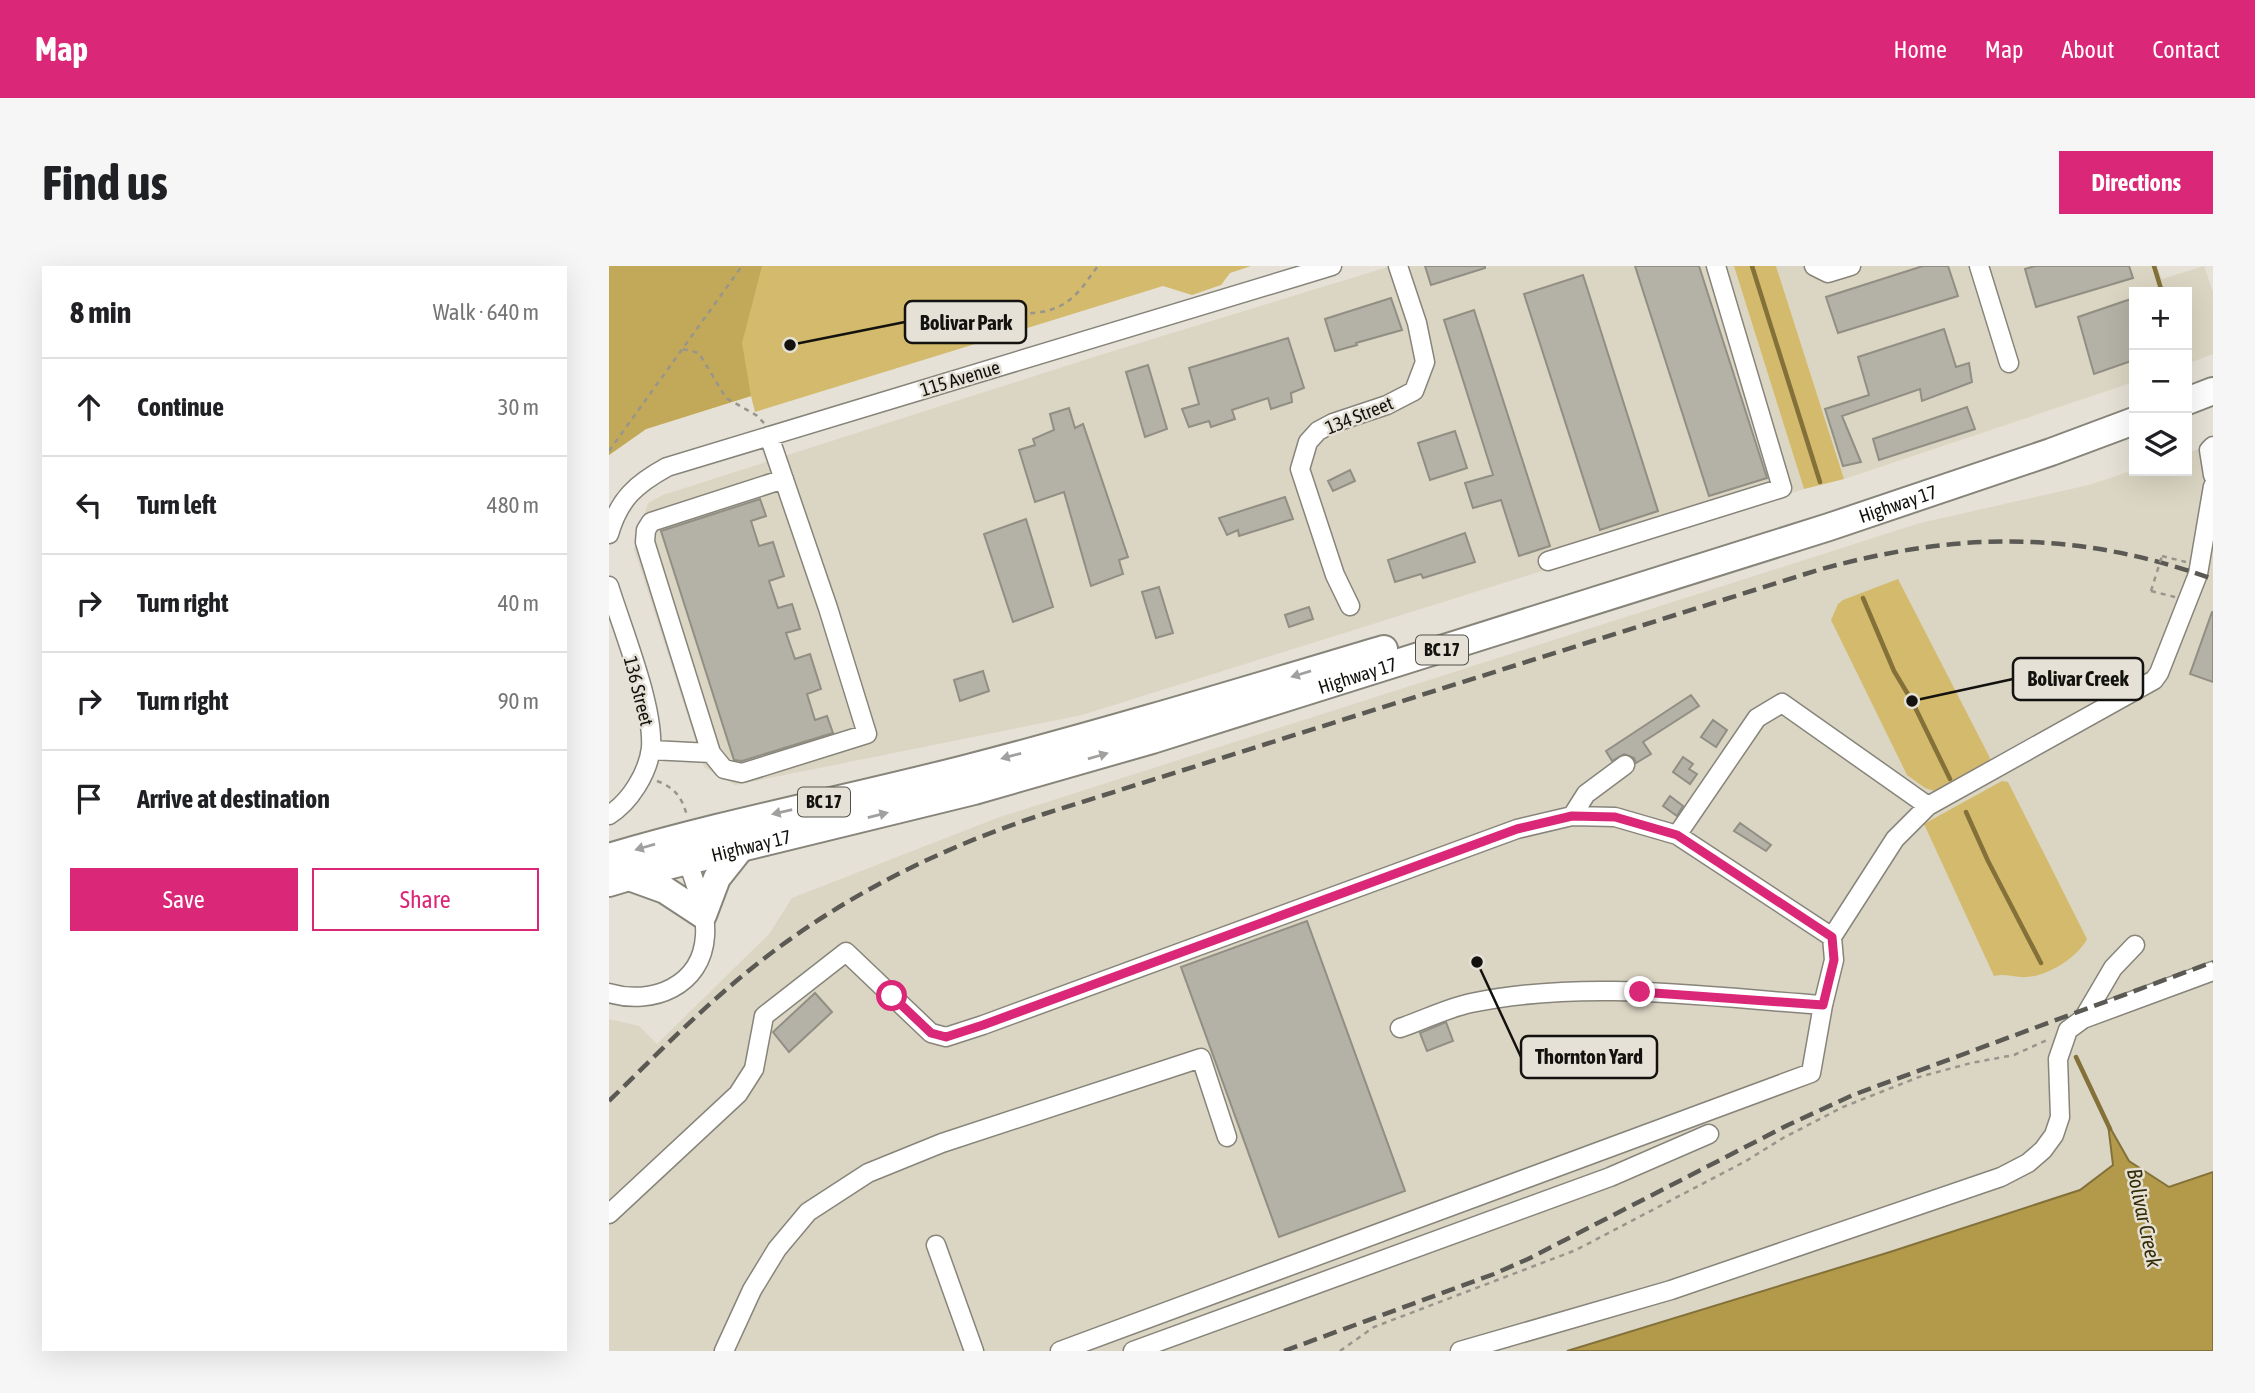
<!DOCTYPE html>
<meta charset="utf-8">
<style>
:root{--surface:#fff;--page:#f6f6f6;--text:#202124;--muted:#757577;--line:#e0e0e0;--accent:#db2777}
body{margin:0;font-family:"Asap Condensed",sans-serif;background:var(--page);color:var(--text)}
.controls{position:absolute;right:21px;top:21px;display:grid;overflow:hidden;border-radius:0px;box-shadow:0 7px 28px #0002}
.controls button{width:63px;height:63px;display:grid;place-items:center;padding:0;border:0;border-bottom:2px solid var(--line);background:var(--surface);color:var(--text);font:35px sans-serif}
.stop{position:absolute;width:21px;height:21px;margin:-16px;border:5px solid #db2777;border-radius:50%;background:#fff}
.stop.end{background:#db2777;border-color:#fff;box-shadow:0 2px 7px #0008}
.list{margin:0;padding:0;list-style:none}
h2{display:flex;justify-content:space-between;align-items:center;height:91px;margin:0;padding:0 28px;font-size:30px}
h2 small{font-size:23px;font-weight:400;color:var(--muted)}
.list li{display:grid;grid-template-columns:46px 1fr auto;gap:21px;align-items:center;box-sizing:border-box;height:98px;padding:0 28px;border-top:2px solid var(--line)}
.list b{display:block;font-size:26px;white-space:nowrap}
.list em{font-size:23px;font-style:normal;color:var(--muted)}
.actions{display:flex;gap:14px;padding:21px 28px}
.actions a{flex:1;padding:16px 0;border:2px solid var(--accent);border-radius:0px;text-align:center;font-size:24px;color:var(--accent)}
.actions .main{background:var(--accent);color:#fff}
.icon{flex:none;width:38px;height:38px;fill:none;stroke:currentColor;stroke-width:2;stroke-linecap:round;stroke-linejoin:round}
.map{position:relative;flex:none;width:1604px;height:1085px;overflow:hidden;border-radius:0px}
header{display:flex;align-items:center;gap:42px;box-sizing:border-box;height:98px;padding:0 35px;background:var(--accent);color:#fff}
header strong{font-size:33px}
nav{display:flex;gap:38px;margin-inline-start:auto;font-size:24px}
.intro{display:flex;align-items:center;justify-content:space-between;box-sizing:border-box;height:168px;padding:0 42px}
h1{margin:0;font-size:49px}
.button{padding:18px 32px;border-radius:0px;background:var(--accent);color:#fff;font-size:24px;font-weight:700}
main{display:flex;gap:42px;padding:0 42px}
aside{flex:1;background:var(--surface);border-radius:0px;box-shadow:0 7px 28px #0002}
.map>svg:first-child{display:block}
.built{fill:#dbd5c3}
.green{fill:#d3ba6c}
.forest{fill:#c2a959}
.water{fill:#b39a4b;stroke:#837139;stroke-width:2}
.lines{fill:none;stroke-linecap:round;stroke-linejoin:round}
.stream{stroke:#837139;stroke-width:4.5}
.building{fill:#b4b1a6;stroke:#918e84;stroke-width:2}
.minor-casing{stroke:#87847a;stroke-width:21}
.highway-casing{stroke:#87847a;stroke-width:30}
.path{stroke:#98958c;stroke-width:2.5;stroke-dasharray:5 5;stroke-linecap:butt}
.minor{stroke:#fff;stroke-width:18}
.highway{stroke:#fff;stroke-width:26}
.rail{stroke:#5b5953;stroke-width:4.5;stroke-dasharray:14 7;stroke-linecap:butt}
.path-bridge{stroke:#98958c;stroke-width:2.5;stroke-dasharray:5 5;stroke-linecap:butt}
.oneway{fill:#a1a09f}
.route{stroke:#db2777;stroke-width:9}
.labels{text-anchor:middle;stroke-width:5;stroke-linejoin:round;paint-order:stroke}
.shield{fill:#e5e1d6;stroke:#52504a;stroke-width:2}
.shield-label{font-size:18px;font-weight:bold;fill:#13120e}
.street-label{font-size:19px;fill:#13120e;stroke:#e5e1d6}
.water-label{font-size:21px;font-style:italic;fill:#352b06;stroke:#e5e1d6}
.leader{fill:none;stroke:#13120e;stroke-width:2.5}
.callout-dot{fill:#13120e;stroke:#e5e1d6;stroke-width:2.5}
.callout{fill:#e5e1d6;stroke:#13120e;stroke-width:2.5}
.callout-label{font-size:21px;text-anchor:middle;font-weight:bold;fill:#13120e}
</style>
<header>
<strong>Map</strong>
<nav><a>Home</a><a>Map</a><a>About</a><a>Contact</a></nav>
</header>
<div class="intro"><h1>Find us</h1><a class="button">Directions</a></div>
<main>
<aside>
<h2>8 min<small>Walk · 640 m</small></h2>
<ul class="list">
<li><svg class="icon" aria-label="ahead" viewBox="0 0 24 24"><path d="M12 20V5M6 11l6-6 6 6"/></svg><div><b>Continue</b></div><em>30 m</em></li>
<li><svg class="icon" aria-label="left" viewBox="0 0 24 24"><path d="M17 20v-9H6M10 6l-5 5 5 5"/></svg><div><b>Turn left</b></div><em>480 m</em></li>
<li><svg class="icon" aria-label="right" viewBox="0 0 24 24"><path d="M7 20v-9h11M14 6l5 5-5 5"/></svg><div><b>Turn right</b></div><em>40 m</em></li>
<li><svg class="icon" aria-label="right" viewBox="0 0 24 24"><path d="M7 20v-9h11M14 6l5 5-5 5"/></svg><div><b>Turn right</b></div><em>90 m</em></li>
<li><svg class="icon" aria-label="arrive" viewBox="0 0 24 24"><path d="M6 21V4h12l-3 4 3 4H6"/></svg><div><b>Arrive at destination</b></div></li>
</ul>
<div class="actions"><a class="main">Save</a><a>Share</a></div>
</aside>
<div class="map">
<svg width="1604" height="1085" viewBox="0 0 1604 1085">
<rect width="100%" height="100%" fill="#e5e1d6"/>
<path class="built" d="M782,0h343l70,223 -722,226 -347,70 -31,-18 -70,-218 14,-46 15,-8 434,-139z
M1167,0h381l5,13 42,-13 9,26v62l-26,10v-72h-53v90l-290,97z
M1604,178v728l-44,15 -40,-26 -20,-35 4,39 -33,25 -190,62 -323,99h-958v-332l30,7 18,18 112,-110 23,-36 205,-80 923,-295 169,-38 45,-15 53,1v-18z"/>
<path class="green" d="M0,0h642l-21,7 -9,12 -29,10 -29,-9 -408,126 -4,-16 -105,33 -37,26z
M1125,0h42l68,213 -40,10z
M1289,313l92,179 -2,6 -51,28 -12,-4 -18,-13 -76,-155 7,-16 5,-4z
M1393,515l6,1 79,157c-9,18 -39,37 -60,38 -11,1 -22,-4 -33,-1l-70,-152z"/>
<path class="forest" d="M0,0h153l-20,77 9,53 -105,33 -37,26z"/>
<path class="water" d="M1499,858l21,37 40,26 44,-15v179h-646l323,-99 190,-62 33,-25z"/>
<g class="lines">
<path class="stream" d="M1143,0l68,216
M1545,0l8,26
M1254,332l31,73 18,30 38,78
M1357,546l22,49 53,102
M1467,791l34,72"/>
</g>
<path class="building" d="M816,0h60v2l-54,17z
M1026,0h64l68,212 -58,18z
M1314,0h25l10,30 -120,37 -12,-36z
M1426,0h94l4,12 -97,29 -11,-38z
M974,9l75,236 -58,19 -76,-236z
M782,32l11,32 -46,13 1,2 -22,6 -10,-32z
M1525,32v62l-40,14 -16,-57z
M865,44l76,236 -31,10 -18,-56 -28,8 -8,-25 28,-8 -49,-155z
M1335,63l12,38 13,-4 3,19 -50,19 -2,-12 -78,27 19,46 -18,4 -18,-57 44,-14 -11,-38z
M679,72l16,50 -13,5 1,9 -21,7 -3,-11 -36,12 3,9 -24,8 -2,-6 -20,6 -7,-18 17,-5 -10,-36z
M539,99l19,64 -22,8 -19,-65z
M1358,141l8,22 -96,31 -6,-21z
M460,142l6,20 8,-4 45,133 -9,3 4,14 -32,12 -27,-94 -29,10 -16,-52 16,-5 -2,-6 21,-9 -4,-16z
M846,165l12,37 -37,12 -12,-37z
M741,204l5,11 -22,10 -5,-10z
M676,231l8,22 -54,17 -1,-6 -11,5 -8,-17z
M151,233l6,17 -15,5 8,25 14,-4 11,34 -15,5 9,27 14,-4 8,25 -14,4 9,26 15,-5 11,35 -14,5 8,26 12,-4 6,17 -91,28 -8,-1 -73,-229z
M417,253l27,88 -40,15 -29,-88z
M856,267l10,29 -52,16 -2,-4 -26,8 -7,-22z
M550,321l14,46 -17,5 -14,-46z
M700,341l4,12 -24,8 -4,-12z
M1603,346h1v70l-23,-8z
M374,405l6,20 -29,10 -6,-21z
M1082,429l8,11 -56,36 8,12 -15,9 -2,-5 -10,-4 -12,7 -6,-10z
M1104,454l14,10 -11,17 -15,-10z
M1074,491l10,7 -4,5 8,5 -7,10 -17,-12z
M1061,530l13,10 -6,10 -14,-10z
M1131,557l31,22 -5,6 -32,-20z
M698,655l98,270 -126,46 -98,-270z
M206,727l17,19 -43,40 -16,-20z
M837,756l7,19 -26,10 -7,-18z"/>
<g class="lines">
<defs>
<path id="minor" d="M1205,0l14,7 23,-7
M1370,0l30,97
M160,170l59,172 39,126 -125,39 -18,-4 -13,-16 -66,-211 1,-12 5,-8 133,-43
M1604,180l-4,4 4,25
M0,268c10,-35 27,-50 58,-67l665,-201
M939,295l234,-73 -66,-222
M0,320c13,42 45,120 42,162 -3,25 -21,54 -42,67
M741,340l-15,-31 -35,-106 8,-27 10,-11 15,-8 54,-18 27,-14 11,-29 -8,-39 -19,-57
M42,484l60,3
M963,550l14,-22 39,-29
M1223,671l-155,-102 80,-117 25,-15 146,103
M0,727c43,13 93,-7 96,-57 2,-28 -13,-58 -20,-84
M1474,753l30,-51 22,-23
M791,762c24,-8 47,-20 71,-25 115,-24 236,-6 352,2l11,-45 -2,-23 63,-98 33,-33 226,-126 5,-7 39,-99 15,-88
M0,948l129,-120 16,-25 10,-53 82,-64 85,81 15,4 37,-12 534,-196 55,-13 43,1 62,18
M327,979l38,106
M115,1085l28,-61 25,-41 31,-37 60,-39 74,-30 259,-85 26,79
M451,1085l751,-278 12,-68
M524,1085l477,-174 99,-43
M851,1085l211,-61 330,-113 27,-14 15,-13 11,-15 6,-18 -2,-58 10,-29 15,-11 130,-48"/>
<g id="highway">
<path d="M1578,135l26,-10"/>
<path d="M0,591c118,-35 239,-58 359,-89 140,-36 278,-78 416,-119"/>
<path d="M20,611l36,13 38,25 14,-37 23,-29"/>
<path id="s1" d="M0,617l50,-15 315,-77 178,-51 677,-213 222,-75 83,-31"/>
</g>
</defs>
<use href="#minor" class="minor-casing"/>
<use href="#highway" class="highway-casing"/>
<path class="path" d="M325,55l14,6c10,-6 19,-11 31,-12 31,-4 70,6 95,-19 9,-8 16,-20 24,-30
M74,83l16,4 27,45 30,17 8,8
M0,185l133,-185
M1553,290l24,6
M1542,325l24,6
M48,515c18,7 25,16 30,35
M731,1085l34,-24 202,-77 170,-89 37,-23 60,-31 76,-30 52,-14 43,-8 33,-15"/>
<use href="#minor" class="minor"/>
<use href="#highway" class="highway"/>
<path class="rail" d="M0,835c43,-42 86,-86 132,-124 90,-75 193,-127 303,-163l774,-244c141,-39 257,-40 395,9
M675,1085l210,-77 34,-15 260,-134 65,-30 360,-133"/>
<path class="path-bridge" d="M1542,325l11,-35"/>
</g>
<defs><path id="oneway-solid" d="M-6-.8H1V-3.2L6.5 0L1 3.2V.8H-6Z" transform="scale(1.75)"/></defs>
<g class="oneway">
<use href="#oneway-solid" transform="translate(692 408) rotate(163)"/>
<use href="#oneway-solid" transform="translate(402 490) rotate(165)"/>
<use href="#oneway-solid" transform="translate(489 490) rotate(-16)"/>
<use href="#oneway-solid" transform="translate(173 546) rotate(167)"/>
<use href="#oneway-solid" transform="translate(269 549) rotate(-14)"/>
<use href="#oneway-solid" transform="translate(36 581) rotate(164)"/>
</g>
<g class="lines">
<path class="route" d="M283,730l39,37 15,4 37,-12 534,-196 55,-13 43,1 62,18 155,102 2,23 -11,45 -183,-13"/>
</g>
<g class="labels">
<g class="shield">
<rect x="807" y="369.5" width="52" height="29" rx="5"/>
<rect x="189" y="521.5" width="52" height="29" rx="5"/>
</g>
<g class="shield-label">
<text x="833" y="390">BC 17</text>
<text x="215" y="542">BC 17</text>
</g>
<g class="street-label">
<text transform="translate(351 112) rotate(-17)" y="7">115 Avenue</text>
<text transform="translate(750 149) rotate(-22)" y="7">134 Street</text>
<text dy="7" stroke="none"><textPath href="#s1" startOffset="1344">Highway 17</textPath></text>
<text dy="7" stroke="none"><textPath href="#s1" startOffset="777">Highway 17</textPath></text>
<text transform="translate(30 425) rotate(76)" y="7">136 Street</text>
<text dy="7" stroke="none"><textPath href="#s1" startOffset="147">Highway 17</textPath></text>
</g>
<g class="water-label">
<text transform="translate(1535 952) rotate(78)" y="7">Bolivar Creek</text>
</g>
</g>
<path class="leader" d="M181 79L296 56M1303 435L1404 413M868 696L912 791"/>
<g class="callout-dot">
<circle cx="181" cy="79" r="7"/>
<circle cx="1303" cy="435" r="7"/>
<circle cx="868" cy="696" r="7"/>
</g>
<g class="callout">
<rect x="296" y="35" width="121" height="42" rx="7"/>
<rect x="1404" y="392" width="130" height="42" rx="7"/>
<rect x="912" y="770" width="136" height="42" rx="7"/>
</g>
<g class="callout-label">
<text x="357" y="64">Bolivar Park</text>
<text x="1469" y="420">Bolivar Creek</text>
<text x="980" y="798">Thornton Yard</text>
</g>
</svg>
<div class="controls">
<button>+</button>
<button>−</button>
<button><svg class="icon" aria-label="layers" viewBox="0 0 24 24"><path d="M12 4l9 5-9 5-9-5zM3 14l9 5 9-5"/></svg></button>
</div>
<div class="stop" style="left:283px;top:730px"></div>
<div class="stop end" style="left:1031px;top:726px"></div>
</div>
</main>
